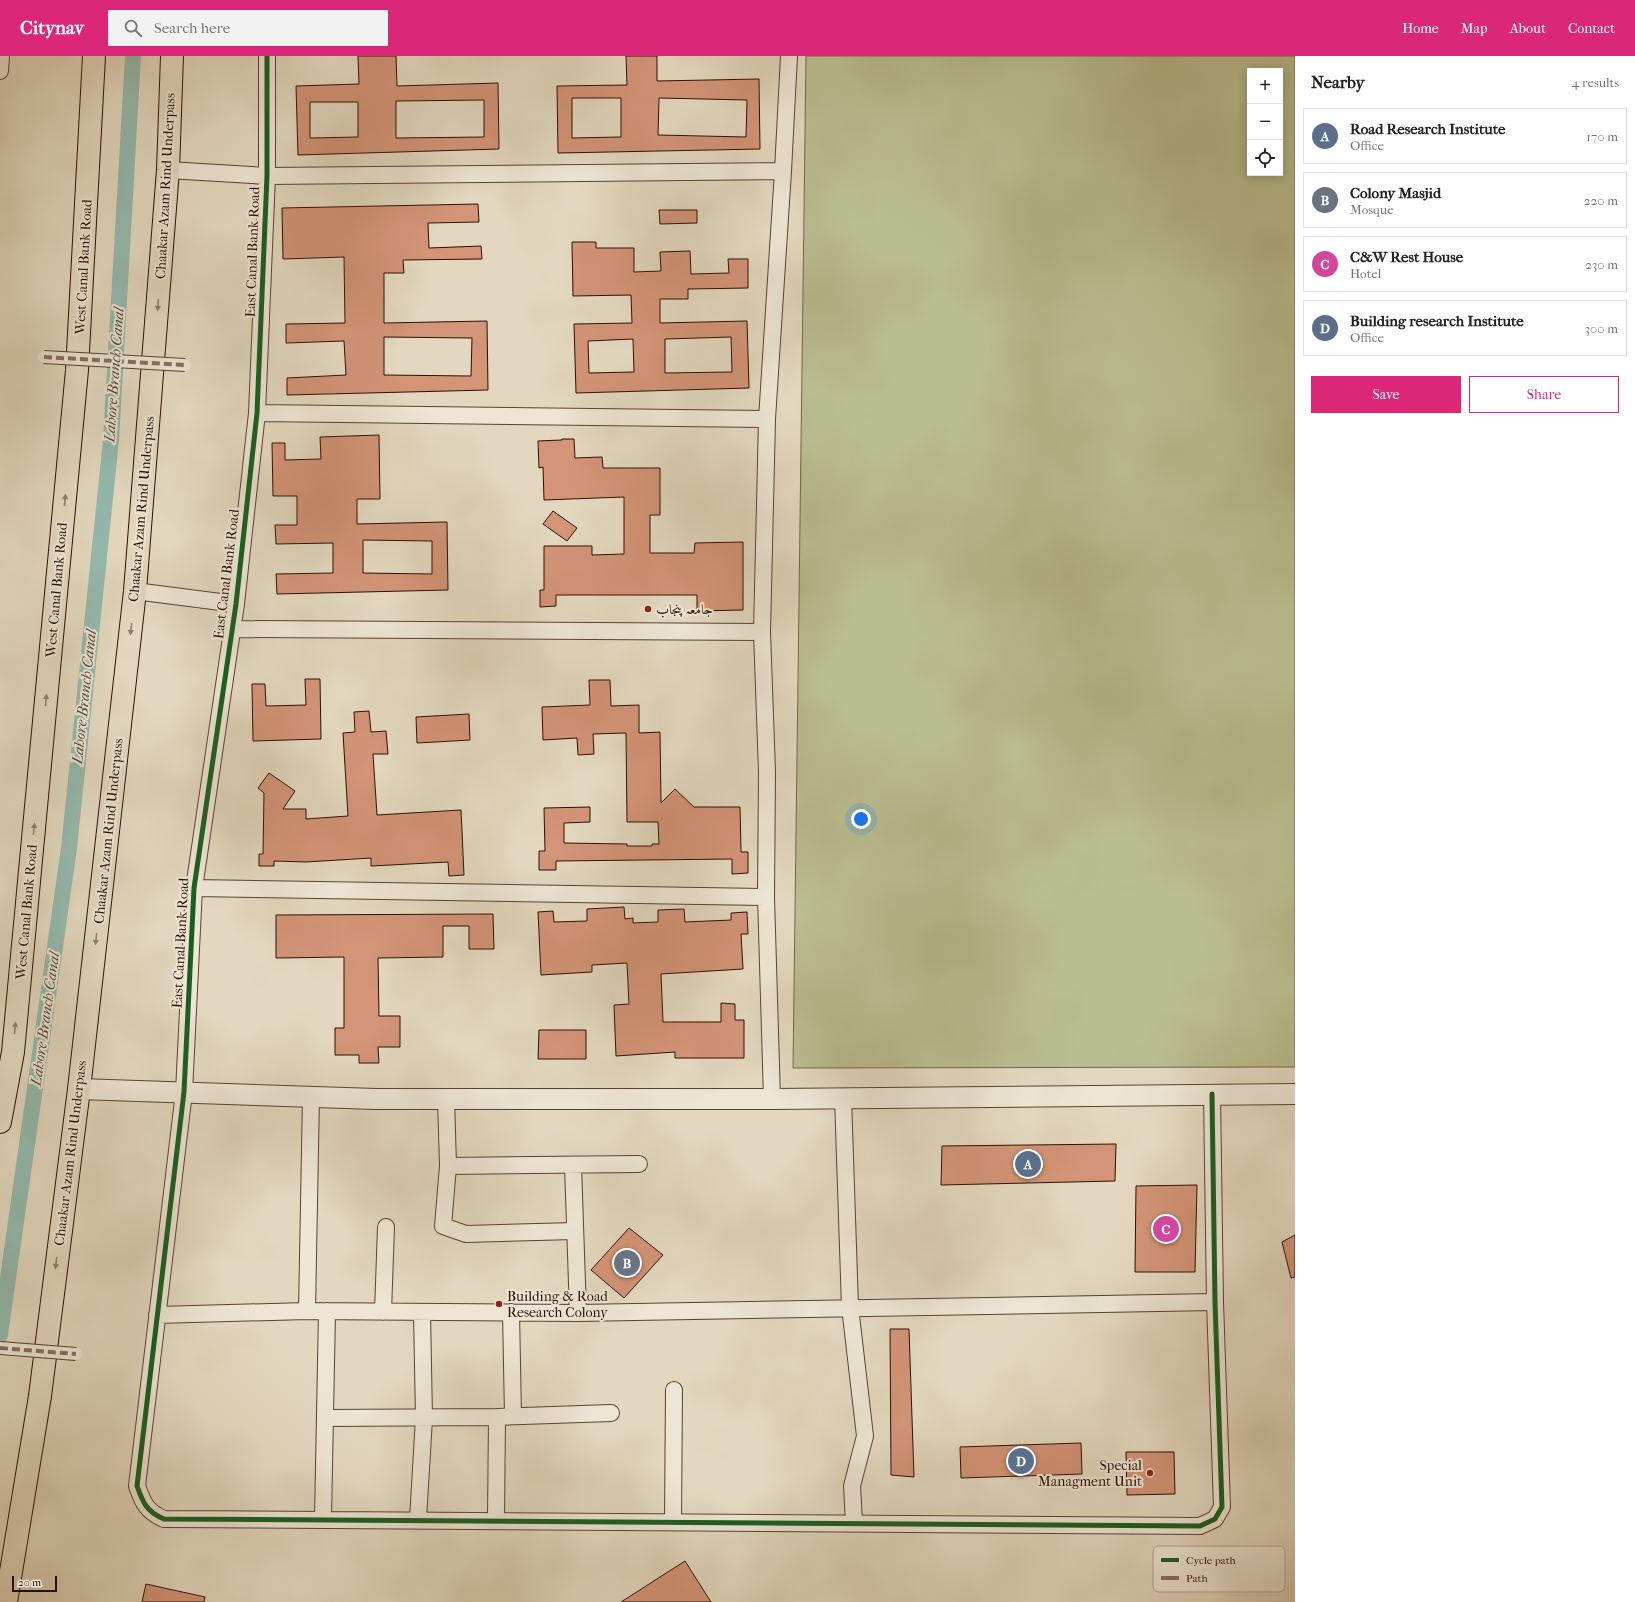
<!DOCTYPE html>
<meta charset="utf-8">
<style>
:root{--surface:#fff;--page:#f2f2f2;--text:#202124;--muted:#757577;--line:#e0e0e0;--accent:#db2777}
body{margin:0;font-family:"IM FELL French Canon",Amiri,serif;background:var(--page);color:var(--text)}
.controls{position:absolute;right:12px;top:12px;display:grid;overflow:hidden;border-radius:0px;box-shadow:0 2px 10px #0003}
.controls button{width:36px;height:36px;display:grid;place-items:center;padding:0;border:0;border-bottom:1px solid var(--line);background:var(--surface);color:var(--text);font:20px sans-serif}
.scale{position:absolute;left:12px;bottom:10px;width:45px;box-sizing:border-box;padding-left:4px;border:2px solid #2e0e03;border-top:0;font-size:11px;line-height:14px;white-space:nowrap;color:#2e0e03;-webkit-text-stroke:3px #ede6d5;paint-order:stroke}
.you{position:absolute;left:861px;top:763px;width:14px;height:14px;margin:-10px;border:3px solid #fff;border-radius:50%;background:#1a73e8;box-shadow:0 0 0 6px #1a73e833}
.badge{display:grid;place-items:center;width:26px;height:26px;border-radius:50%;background:var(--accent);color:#fff;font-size:13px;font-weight:700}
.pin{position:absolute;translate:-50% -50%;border:2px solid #fff;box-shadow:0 1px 4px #0006}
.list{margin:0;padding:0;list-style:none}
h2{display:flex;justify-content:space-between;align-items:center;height:52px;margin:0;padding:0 16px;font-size:17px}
h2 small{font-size:13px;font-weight:400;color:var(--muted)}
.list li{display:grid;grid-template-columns:26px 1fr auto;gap:12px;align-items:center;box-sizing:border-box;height:56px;margin:0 8px 8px;padding:0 8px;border:1px solid var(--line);border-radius:0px}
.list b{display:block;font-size:15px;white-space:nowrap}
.list p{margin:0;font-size:13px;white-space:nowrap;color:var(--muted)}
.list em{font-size:13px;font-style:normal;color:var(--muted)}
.actions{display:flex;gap:8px;padding:12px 16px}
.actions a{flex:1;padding:9px 0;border:1px solid var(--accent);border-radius:0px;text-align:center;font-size:14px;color:var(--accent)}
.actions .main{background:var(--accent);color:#fff}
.icon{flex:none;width:22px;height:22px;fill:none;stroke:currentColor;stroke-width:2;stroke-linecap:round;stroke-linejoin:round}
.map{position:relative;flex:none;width:1295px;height:1546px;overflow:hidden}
header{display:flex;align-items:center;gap:24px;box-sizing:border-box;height:56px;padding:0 20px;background:var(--accent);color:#fff}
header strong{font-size:19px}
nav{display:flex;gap:22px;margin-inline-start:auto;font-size:14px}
.search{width:280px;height:36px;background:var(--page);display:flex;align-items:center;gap:10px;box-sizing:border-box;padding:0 14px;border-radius:0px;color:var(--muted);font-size:15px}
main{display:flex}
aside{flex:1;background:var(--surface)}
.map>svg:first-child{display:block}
.green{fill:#b9bd8f;stroke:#746649;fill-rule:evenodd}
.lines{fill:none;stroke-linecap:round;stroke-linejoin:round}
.canal{stroke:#95baaf;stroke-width:16}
.building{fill:#d39477;stroke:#2e0e03;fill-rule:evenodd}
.minor-casing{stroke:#5b4032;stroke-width:18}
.tertiary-casing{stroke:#5b4032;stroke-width:22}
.trunk-casing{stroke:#2e0e03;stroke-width:24}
.minor{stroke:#ede6d5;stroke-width:16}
.tertiary{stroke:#ede6d5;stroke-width:20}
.trunk{stroke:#e3d8bf;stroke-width:22}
.pedestrian-bridge-casing{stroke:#5b4032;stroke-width:14;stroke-linecap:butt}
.pedestrian-bridge{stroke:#ede6d5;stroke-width:12}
.quiet{stroke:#8d6e63;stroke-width:4;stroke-dasharray:8 4;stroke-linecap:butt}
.cycleway-casing{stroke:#ede6d5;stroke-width:8}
.cycleway{stroke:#1b5e20;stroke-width:5}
.oneway{fill:#927d6a}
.poi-dot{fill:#8f2418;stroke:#ede6d5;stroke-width:1.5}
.labels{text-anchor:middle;stroke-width:4;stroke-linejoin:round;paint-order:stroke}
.street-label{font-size:14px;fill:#2e0e03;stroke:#ede6d5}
.poi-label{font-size:14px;fill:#2e0e03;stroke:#ede6d5;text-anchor:start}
.water-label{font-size:15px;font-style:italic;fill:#524a3f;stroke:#ede6d5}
.key{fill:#ede6d5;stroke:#b4a596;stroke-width:1}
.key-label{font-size:11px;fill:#2e0e03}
</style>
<header>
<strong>Citynav</strong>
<div class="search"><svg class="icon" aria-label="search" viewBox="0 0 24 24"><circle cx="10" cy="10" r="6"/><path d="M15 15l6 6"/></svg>Search here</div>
<nav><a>Home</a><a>Map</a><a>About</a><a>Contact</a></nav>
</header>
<main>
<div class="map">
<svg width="1295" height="1546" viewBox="0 0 1295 1546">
<rect width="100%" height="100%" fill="#e3d8bf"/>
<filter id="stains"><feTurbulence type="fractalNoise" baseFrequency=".005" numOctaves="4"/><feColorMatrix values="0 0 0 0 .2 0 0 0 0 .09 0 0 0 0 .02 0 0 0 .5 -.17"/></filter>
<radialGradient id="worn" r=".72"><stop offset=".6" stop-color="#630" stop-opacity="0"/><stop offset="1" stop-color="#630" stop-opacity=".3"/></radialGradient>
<path class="green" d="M806,0h489v1011l-502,1zM1250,15h30v102h-30z"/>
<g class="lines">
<path class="canal" d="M0,1279l69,-487 42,-408 22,-384"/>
</g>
<path class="building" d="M358,0h38l1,30 101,-3 1,66 -201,6 -2,-69 63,-2zM484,44v37l-88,1v-37zM310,46h48v35l-48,1z
M626,0h31v25l102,-2 1,70 -202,4 -1,-67 70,-1zM572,42h49v39l-49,1zM659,42l88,2 -1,37 -88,-2z
M478,148l1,18 -51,1 1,25 52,-2 1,13 -79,1 1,13h-20v50l103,-2 1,69 -201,5v-17l59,-3 -2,-34 -58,2v-19l59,-1 -1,-66 -61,2 -1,-51zM384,281l88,1 -1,38 -87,-1z
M659,154h38v13l-37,1z
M572,186h24v6h38v24l27,-1 -1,-19 30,-1 1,23 38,-1 -1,-14h20v29l-60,1v10h-28v24l87,-2 2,67 -173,5 -2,-69 58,-1 -1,-28 -58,1zM731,281l1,35 -67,1v-34zM633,283l1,33 -45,1 -1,-32z
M379,379l1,64h-23v25l90,-2 1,68 -171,4 -1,-20 57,-1v-30l-57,1 -1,-19h22v-29h-24l-1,-53h13v17l36,-1 -1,-22zM363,484l69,1v33l-69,-1z
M562,383h12l1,19 27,-1 1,11h57v47h-10v38h44l1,-10 48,-1v68l-46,1v-16h-141v11l-16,1v-17h4v-44h48v9l32,-1v-57l-80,3 -1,-33 -4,1 -1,-27 24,-1z
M553,455l24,17 -10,13 -24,-17z
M305,623h15l1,60 -68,2 -1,-57h13l1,22 40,-1z
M589,624h21l1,26 28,-1v28l21,-1 1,71 14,-14 19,18h46l1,45h7v21l-16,1v-15l-176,2v9h-17v-19h6l-1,-43 46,-1v15l-26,1v20l63,1v2h25v-2h7l-1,-22h-31l-1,-89 -33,1 1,20 -16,1 -1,-17 -34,2 -1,-33 48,-2z
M369,655l2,21 15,-1 2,23h-15l4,61 84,-5 3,65 -15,1 -1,-14 -77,4v-8l-65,4 -32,-1v5h-15v-12h4l1,-61 -6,-5 11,-15 26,18 -12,18h23v10l42,-3 -5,-83 12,-1 -1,-20z
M469,658l1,26 -53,3 -1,-26z
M624,851l1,12 8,-1v5l25,-1v-12l26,-1 1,13 46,-2v-7l16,-1 1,22h-7l2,35 -82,5 2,48h58v-19l14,1v16h9v38h-69v-6l-59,4 -2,-51 15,-1 -2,-41 -35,2v7l-51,3 -3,-63 15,-1 1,11 33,-1v-12z
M493,858l1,35h-25v-23h-26v31l-65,1 1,58h21v31h-22l1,16h-20v-8h-24v-27h9v-71l-68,1v-43z
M539,974h47v29h-48z
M1116,1088l-1,37 -174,4 1,-39z
M1197,1129l-2,87h-60l1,-86z
M629,1172l34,27 -39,43 -33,-28z
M1295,1179v42l-4,1 -9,-36z
M890,1273h19l5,148 -23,-2z
M1081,1387l1,31 -121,4 -1,-31z
M1126,1396h48l1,42 -48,1z
M685,1505l26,41h-90z
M146,1528l59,13 -1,5h-62z"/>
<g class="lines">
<defs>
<path id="minor" d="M267,0v120l-10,237 -21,191 -42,284 -10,204 -47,394c6,17 10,26 27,33l1036,7 15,-7 7,-12 -7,-205 -3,-208
M0,15l1,-15
M168,114l99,6 516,-5
M257,357l510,6
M135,535l101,13
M232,573l530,3
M194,832l572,9
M843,1041l7,210 15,129 -13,50 2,36
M446,1042l2,68 191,-2
M772,1043l-6,-202 1,-125 -5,-140 5,-213 16,-248 6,-115
M573,1109l5,148
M448,1110l-5,60 23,8 109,-3
M307,1255l4,-215
M383,1256l3,-85
M511,1256l2,104
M157,1259l150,-4 271,2 637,-11
M325,1362l172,-1 114,-4
M323,1463l4,-208
M418,1464l6,-102 -2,-106
M496,1464l1,-103
M673,1465l1,-131"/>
<path id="tertiary" d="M79,1033l297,10h396l523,-5"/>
<path id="trunk" d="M0,1066l13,-70 64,-682 17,-314
M6,1546l34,-206 39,-307 56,-498 33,-421 4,-114"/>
</defs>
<use href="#minor" class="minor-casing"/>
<use href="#tertiary" class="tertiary-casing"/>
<use href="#trunk" class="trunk-casing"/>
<use href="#minor" class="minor"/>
<use href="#tertiary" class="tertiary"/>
<use href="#trunk" class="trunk"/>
<defs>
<path id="pedestrian-bridge" d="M44,301l141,8
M0,1292l76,6"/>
</defs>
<use href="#pedestrian-bridge" class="pedestrian-bridge-casing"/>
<use href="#pedestrian-bridge" class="pedestrian-bridge"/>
<path class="quiet" d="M44,301l141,8
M0,1292l76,6"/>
<defs>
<path id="cycleway" d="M267,0v120l-10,237 -21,191 -42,284 -10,204 -47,394c6,17 10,26 27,33l1036,7 15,-7 7,-12 -7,-205 -3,-208"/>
</defs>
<use href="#cycleway" class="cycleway-casing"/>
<use href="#cycleway" class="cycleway"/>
</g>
<defs><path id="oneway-solid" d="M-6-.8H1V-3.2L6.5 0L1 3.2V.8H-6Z"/></defs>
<g class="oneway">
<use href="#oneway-solid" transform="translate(158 249) rotate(94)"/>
<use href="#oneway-solid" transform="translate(65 444) rotate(-85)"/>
<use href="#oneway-solid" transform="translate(131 573) rotate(96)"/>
<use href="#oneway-solid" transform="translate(46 644) rotate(-85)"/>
<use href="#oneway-solid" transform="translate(34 773) rotate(-85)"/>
<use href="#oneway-solid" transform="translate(96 883) rotate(96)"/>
<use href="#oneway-solid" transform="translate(15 972) rotate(-85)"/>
<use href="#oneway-solid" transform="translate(56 1207) rotate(97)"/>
</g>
<g class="poi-dot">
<circle cx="648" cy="553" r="4"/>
<circle cx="499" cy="1248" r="4"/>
<circle cx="1150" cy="1417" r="4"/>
</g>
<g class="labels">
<g class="street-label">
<text transform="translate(165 130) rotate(-87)" y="5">Chaakar Azam Rind Underpass</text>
<text transform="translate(252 196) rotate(-88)" y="5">East Canal Bank Road</text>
<text transform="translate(83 211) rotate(-87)" y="5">West Canal Bank Road</text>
<text transform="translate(141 453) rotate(-85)" y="5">Chaakar Azam Rind Underpass</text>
<text transform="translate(226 518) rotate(-83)" y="5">East Canal Bank Road</text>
<text transform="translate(56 534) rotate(-85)" y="5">West Canal Bank Road</text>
<text transform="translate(108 775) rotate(-84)" y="5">Chaakar Azam Rind Underpass</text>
<text transform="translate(26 856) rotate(-85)" y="5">West Canal Bank Road</text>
<text transform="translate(180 887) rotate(-87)" y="5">East Canal Bank Road</text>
<text transform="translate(70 1097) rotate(-83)" y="5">Chaakar Azam Rind Underpass</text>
</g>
<g class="poi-label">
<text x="656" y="558">جامعہ پنجاب</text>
<text x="507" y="1245">Building &amp; Road<tspan x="507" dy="16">Research Colony</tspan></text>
<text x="1142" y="1414" text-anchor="end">Special<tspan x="1142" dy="16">Managment Unit</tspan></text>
</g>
<g class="water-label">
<text transform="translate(114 319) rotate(-86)" y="5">Lahore Branch Canal</text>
<text transform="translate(84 641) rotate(-84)" y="5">Lahore Branch Canal</text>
<text transform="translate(45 963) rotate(-82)" y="5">Lahore Branch Canal</text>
</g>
</g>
<rect x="1153" y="1490" width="132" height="46" rx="6" class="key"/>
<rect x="1161" y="1502" width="18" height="4" fill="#1b5e20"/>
<rect x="1161" y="1520" width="18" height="4" fill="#8d6e63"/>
<g class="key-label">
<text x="1186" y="1508">Cycle path</text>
<text x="1186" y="1526">Path</text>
</g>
<rect width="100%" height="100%" filter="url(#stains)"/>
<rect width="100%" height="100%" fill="url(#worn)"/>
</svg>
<div class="controls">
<button>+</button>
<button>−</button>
<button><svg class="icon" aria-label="locate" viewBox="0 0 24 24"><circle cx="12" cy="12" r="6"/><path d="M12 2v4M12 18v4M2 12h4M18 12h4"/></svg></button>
</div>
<div class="scale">20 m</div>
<div class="you"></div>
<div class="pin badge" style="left:1028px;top:1108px;background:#5c6f8a">A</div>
<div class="pin badge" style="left:627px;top:1207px;background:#6b7280">B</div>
<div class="pin badge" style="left:1166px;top:1173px;background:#d1479c">C</div>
<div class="pin badge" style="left:1021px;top:1405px;background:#5c6f8a">D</div>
</div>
<aside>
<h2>Nearby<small>4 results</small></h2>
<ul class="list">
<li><span class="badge" style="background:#5c6f8a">A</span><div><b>Road Research Institute</b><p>Office</p></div><em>170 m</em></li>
<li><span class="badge" style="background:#6b7280">B</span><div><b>Colony Masjid</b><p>Mosque</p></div><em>220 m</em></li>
<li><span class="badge" style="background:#d1479c">C</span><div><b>C&amp;W Rest House</b><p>Hotel</p></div><em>230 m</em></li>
<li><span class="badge" style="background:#5c6f8a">D</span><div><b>Building research Institute</b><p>Office</p></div><em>300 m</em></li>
</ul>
<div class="actions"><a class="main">Save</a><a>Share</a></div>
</aside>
</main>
